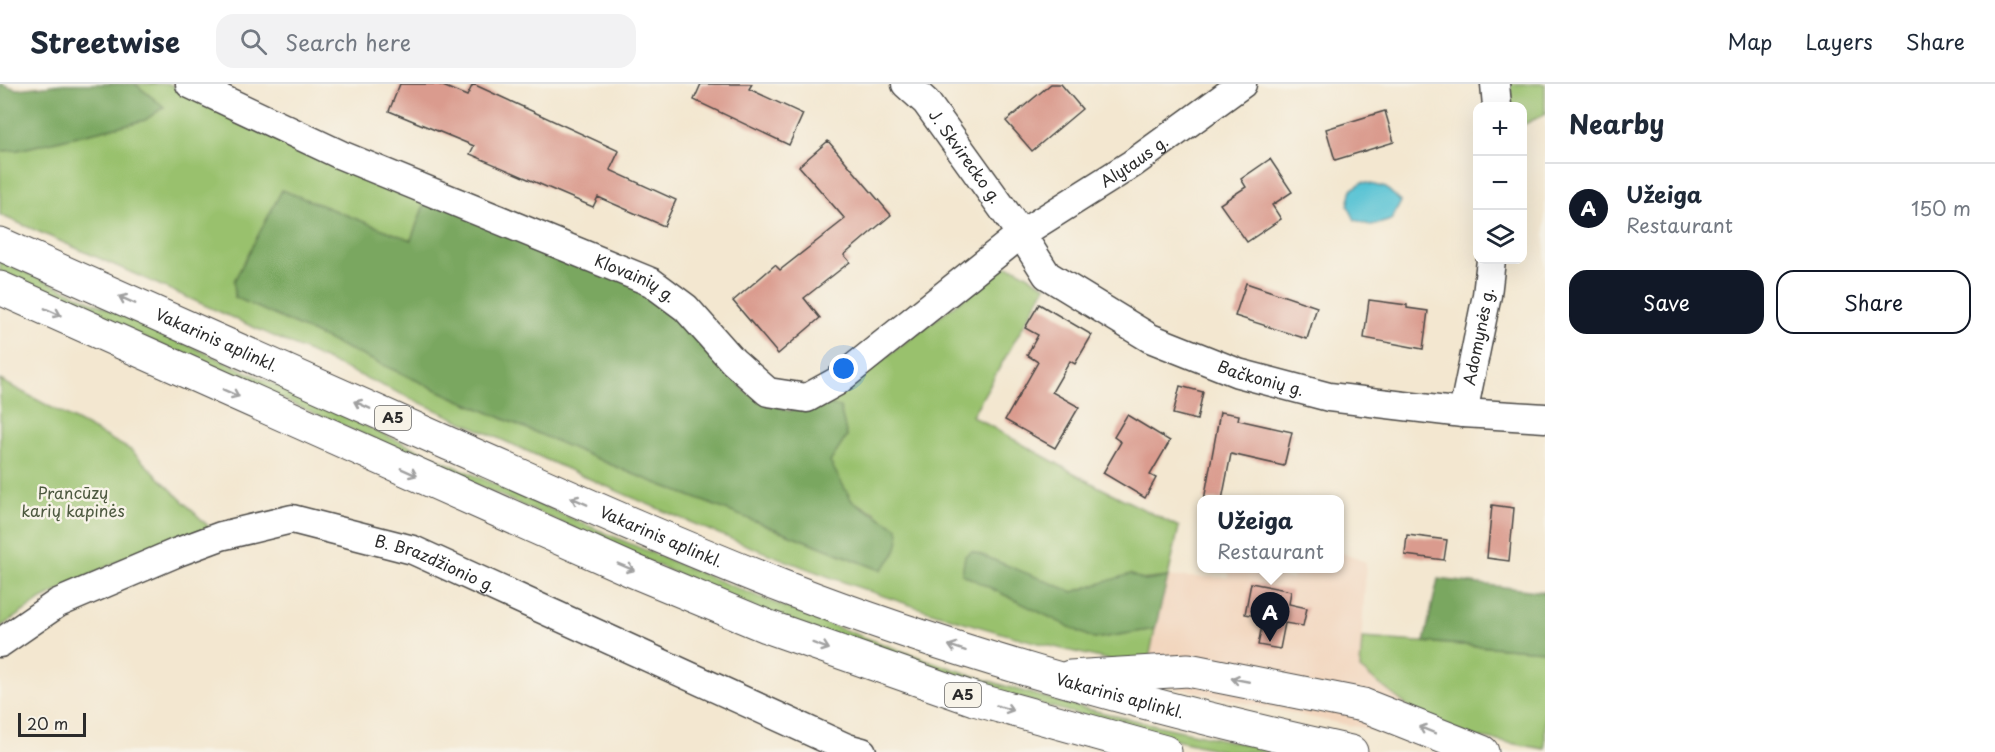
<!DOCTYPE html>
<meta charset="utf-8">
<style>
:root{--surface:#fff;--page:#f2f2f3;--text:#1f2937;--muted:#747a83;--line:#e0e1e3;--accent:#111827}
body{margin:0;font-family:"Playpen Sans",sans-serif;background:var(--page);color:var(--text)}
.controls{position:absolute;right:18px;top:18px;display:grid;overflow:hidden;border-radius:12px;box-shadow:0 6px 24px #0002}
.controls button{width:54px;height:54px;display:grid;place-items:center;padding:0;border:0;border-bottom:2px solid var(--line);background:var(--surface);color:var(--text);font:30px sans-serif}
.scale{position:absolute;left:18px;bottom:15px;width:68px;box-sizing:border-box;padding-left:6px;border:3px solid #2b2b2b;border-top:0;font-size:16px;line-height:21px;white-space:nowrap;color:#2b2b2b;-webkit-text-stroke:4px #f7f3e8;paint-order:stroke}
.you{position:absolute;left:844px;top:285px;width:21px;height:21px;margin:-15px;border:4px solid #fff;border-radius:50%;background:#1a73e8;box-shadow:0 0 0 9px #1a73e833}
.badge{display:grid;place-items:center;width:39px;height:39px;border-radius:50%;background:var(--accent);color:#fff;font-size:20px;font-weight:700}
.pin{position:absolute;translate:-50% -50px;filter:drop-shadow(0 2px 3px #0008)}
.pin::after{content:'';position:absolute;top:32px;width:21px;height:18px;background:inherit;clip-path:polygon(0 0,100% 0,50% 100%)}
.popup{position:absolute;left:1197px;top:411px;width:147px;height:78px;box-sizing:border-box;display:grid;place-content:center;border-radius:12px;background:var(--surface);filter:drop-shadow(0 2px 4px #0005);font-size:20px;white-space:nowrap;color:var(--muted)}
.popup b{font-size:22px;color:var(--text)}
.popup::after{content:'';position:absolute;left:50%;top:100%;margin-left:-12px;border:12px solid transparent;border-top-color:var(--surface)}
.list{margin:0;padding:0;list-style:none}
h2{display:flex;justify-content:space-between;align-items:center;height:78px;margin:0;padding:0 24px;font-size:26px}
h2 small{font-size:20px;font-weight:400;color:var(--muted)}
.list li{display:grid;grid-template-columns:39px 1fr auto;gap:18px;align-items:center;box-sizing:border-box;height:90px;padding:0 24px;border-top:2px solid var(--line)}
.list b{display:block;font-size:22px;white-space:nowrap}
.list p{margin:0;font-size:20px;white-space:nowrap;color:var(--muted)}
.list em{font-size:20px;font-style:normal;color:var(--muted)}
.actions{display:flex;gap:12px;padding:18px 24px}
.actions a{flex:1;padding:14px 0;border:2px solid var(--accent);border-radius:18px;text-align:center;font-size:21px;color:var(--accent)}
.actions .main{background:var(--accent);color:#fff}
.icon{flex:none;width:33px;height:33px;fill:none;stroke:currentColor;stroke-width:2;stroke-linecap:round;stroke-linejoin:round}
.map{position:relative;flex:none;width:1545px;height:668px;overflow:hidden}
header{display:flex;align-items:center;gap:36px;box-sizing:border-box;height:84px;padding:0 30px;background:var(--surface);border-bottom:2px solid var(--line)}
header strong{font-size:28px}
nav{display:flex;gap:33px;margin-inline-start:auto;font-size:21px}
.search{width:420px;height:54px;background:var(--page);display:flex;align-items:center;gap:15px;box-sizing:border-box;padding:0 21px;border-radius:18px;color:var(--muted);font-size:22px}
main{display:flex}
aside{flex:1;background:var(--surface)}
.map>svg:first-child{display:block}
.built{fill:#f2d5bd}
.green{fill:#99c16d;stroke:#62764c;stroke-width:1.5}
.forest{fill:#7aa760;stroke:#526946;stroke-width:1.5}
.water{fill:#58c3d4;stroke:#427780;stroke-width:1.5}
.building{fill:#da9b8e}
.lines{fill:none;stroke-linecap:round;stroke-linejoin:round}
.minor-casing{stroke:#494744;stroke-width:31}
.highway-casing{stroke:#494744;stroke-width:35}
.minor{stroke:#fff;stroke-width:28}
.highway{stroke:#fff;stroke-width:33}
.oneway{stroke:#a0a0a0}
.labels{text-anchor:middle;stroke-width:5;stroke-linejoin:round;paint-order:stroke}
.shield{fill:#f7f3e8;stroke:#686764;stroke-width:1.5}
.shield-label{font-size:15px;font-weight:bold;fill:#2b2b2b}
.street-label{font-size:16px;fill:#2b2b2b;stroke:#f7f3e8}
.park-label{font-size:16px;fill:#4c583f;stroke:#f7f3e8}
</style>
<header>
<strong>Streetwise</strong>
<div class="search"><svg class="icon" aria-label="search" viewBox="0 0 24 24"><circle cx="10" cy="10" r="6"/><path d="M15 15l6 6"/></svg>Search here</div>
<nav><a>Map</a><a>Layers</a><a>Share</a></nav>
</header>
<main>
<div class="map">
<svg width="1545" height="668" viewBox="0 0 1545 668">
<rect width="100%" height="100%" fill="#f7f3e8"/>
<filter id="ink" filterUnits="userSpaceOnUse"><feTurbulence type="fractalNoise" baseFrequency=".0167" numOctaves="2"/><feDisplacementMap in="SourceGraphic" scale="12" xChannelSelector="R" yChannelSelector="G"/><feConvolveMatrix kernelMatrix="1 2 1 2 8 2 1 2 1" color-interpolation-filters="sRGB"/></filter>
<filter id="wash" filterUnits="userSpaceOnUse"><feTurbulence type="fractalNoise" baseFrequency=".008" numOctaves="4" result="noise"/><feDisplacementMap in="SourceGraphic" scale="24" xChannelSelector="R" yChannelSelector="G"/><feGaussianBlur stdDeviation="1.35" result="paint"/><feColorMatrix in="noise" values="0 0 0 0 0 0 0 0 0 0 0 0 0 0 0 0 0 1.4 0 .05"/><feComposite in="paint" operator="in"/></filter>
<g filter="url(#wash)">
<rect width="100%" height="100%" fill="#f3e7d0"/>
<path class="built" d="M1339,468l27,10 -6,107 58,45 -6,25 -248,-54 -15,-26 19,-82h60l2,-8 4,-1 58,11 2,-10 45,-1z"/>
<path class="green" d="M135,0h34l258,113 -16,43 -176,57 222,102 176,75 248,96 -5,-57 -24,-12 -23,-39 18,-26 -23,-32 182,-138 11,3 29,17 -74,130 125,70 82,41 -11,50 -75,8 -20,7 -101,-40 -10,22 132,65 61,-10 -6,30 -20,5c-230,-46 -457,-147 -671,-244 -152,-69 -304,-139 -458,-205v-64l18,-1 127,-30 19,-13z
M1504,0h41v30l-22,11 -1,-19h-15z
M0,177c323,140 639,303 974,415 101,34 206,55 309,76h-56l-86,-20 -169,-47 -207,-72 -765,-339z
M0,296l131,70 80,79 -90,31 -79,39 -42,28z
M1362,554l183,13v98l-76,-13 -51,-22 -58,-45z"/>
<path class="forest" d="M0,0l17,5 47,-5h71l29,23 -19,13 -127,30 -18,1z
M282,106l129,50 16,-43 217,92 43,32 59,71 43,19 35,-7 16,3 7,29 -17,26 22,39 46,27c4,18 -4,29 -17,42l-248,-96 -176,-75 -222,-102 -1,-16z
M972,467l101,41 57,-18 15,7 23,-4 -13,52 -61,10 -132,-65 3,-18z
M1438,495l107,13v59l-121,-9z"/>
<path class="water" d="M1363,98l23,6 15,14 -10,18 -19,6 -17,-6 -7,-14 4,-17z"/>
<g id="blocks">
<path class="building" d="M400,0h38l29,12 6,-12 146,67 -9,19 66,30 -12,26 -66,-29 -5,10 -123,-53 4,-8 -85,-35z
M701,0h51l-3,5 54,25 -14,31 -95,-45z
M1051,0h10l21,25 -50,42 -26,-30z
M1385,27l9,31 -59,18 -9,-31z
M828,57l63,74 -47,40 6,7 -46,36 16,20 -42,36 -45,-53 42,-36 5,5 65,-51 -46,-53z
M1270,75l22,33 -20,13 9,14 -34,23 -27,-38 26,-17 -5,-8z
M1246,199l71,24 -10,32 -72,-23z
M1369,216l38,5v3l21,3 -5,38 -59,-11z
M1039,220l53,31 -17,29 -5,-3 -18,31 27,15 -24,41 -50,-28 33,-58 -11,-7 11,-20 -13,-7z
M1180,302l23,6 -6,28 -24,-6z
M1220,328l19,3 -1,5 54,12 -8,34 -53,-12 -9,46h-18z
M1127,331l43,26 -20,34 6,3 -11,20 -42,-25 18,-31 -7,-5z
M1492,421l22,3 -5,53 -22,-3z
M1407,451l40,5 -3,20 -39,-5z
M1251,499l40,8 -2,13 18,4 -4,18 -18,-3 -5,26 -22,-4 4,-19h-3l2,-9 -16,-3z"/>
</g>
</g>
<g filter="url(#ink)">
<use href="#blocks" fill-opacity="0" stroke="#494744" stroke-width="1.5"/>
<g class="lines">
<defs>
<g id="minor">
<path id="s1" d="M190,0l151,71 310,127 35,26 47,53 35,31 39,6 29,-16 185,-148 111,-70 110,-80"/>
<path id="s2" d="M906,0l20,18 95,132 26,41 103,63 88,35 91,24 134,16 82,5"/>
<path d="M1495,0l2,22"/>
<path id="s3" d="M1463,329l24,-118 4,-35"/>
<path id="s4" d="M0,559l58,-40 120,-51 43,-16 71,-17 121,31 434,198 15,4"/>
</g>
<g id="highway">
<path id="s5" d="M0,160c149,65 297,132 445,198 113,50 226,101 341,146 184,71 373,122 565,164"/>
<path d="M0,204l629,281 137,57 208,73 191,53"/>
<path d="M1070,593l118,-7 175,35 119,47"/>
</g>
</defs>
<use href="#minor" class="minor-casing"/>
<use href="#highway" class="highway-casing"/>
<use href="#minor" class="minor"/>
<use href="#highway" class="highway"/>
</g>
<defs><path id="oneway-shaft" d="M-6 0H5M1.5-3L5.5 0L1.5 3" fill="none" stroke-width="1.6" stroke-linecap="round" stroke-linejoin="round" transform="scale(1.5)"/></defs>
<g class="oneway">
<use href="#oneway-shaft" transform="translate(127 216) rotate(-156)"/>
<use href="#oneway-shaft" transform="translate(53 228) rotate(24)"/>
<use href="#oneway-shaft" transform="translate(231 309) rotate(24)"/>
<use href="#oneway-shaft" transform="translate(362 321) rotate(-156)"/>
<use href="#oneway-shaft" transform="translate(409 388) rotate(24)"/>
<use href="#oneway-shaft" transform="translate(579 417) rotate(-156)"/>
<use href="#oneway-shaft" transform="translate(626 483) rotate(23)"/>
<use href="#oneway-shaft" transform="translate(821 562) rotate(20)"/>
<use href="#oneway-shaft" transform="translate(957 564) rotate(-162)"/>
<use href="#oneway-shaft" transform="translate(1240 596) rotate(-169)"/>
<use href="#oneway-shaft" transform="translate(1005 624) rotate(16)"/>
<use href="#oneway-shaft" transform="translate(1427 646) rotate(-158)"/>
</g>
</g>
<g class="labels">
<g class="shield">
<rect x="375" y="322" width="36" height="24" rx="4.5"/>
<rect x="945" y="599" width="36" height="24" rx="4.5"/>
</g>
<g class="shield-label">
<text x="393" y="339">A5</text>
<text x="963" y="616">A5</text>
</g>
<g class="street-label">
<text dy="6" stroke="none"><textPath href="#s2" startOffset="94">J. Skvirecko g.</textPath></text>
<text dy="6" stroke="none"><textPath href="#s1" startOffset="1107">Alytaus g.</textPath></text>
<text dy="6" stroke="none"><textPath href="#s1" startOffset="486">Klovainių g.</textPath></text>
<text dy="6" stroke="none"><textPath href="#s3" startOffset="78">Adomynės g.</textPath></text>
<text dy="6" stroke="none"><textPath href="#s5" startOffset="237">Vakarinis aplinkl.</textPath></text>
<text dy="6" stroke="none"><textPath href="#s2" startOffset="477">Bačkonių g.</textPath></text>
<text dy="6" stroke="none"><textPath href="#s5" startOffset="723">Vakarinis aplinkl.</textPath></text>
<text dy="6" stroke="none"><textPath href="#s4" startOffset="470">B. Brazdžionio g.</textPath></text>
<text dy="6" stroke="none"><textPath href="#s5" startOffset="1209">Vakarinis aplinkl.</textPath></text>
</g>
<g class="park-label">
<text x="73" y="415">Prancūzų<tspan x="73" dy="18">karių kapinės</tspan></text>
</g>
</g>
</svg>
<div class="controls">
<button>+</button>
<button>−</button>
<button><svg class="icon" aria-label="layers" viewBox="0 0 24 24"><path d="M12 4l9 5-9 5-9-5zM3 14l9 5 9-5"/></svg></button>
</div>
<div class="scale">20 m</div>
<div class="you"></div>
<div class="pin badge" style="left:1270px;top:558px">A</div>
<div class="popup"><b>Užeiga</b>Restaurant</div>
</div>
<aside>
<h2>Nearby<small></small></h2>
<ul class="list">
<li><span class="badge">A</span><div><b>Užeiga</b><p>Restaurant</p></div><em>150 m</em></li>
</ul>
<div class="actions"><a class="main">Save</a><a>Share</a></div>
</aside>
</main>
